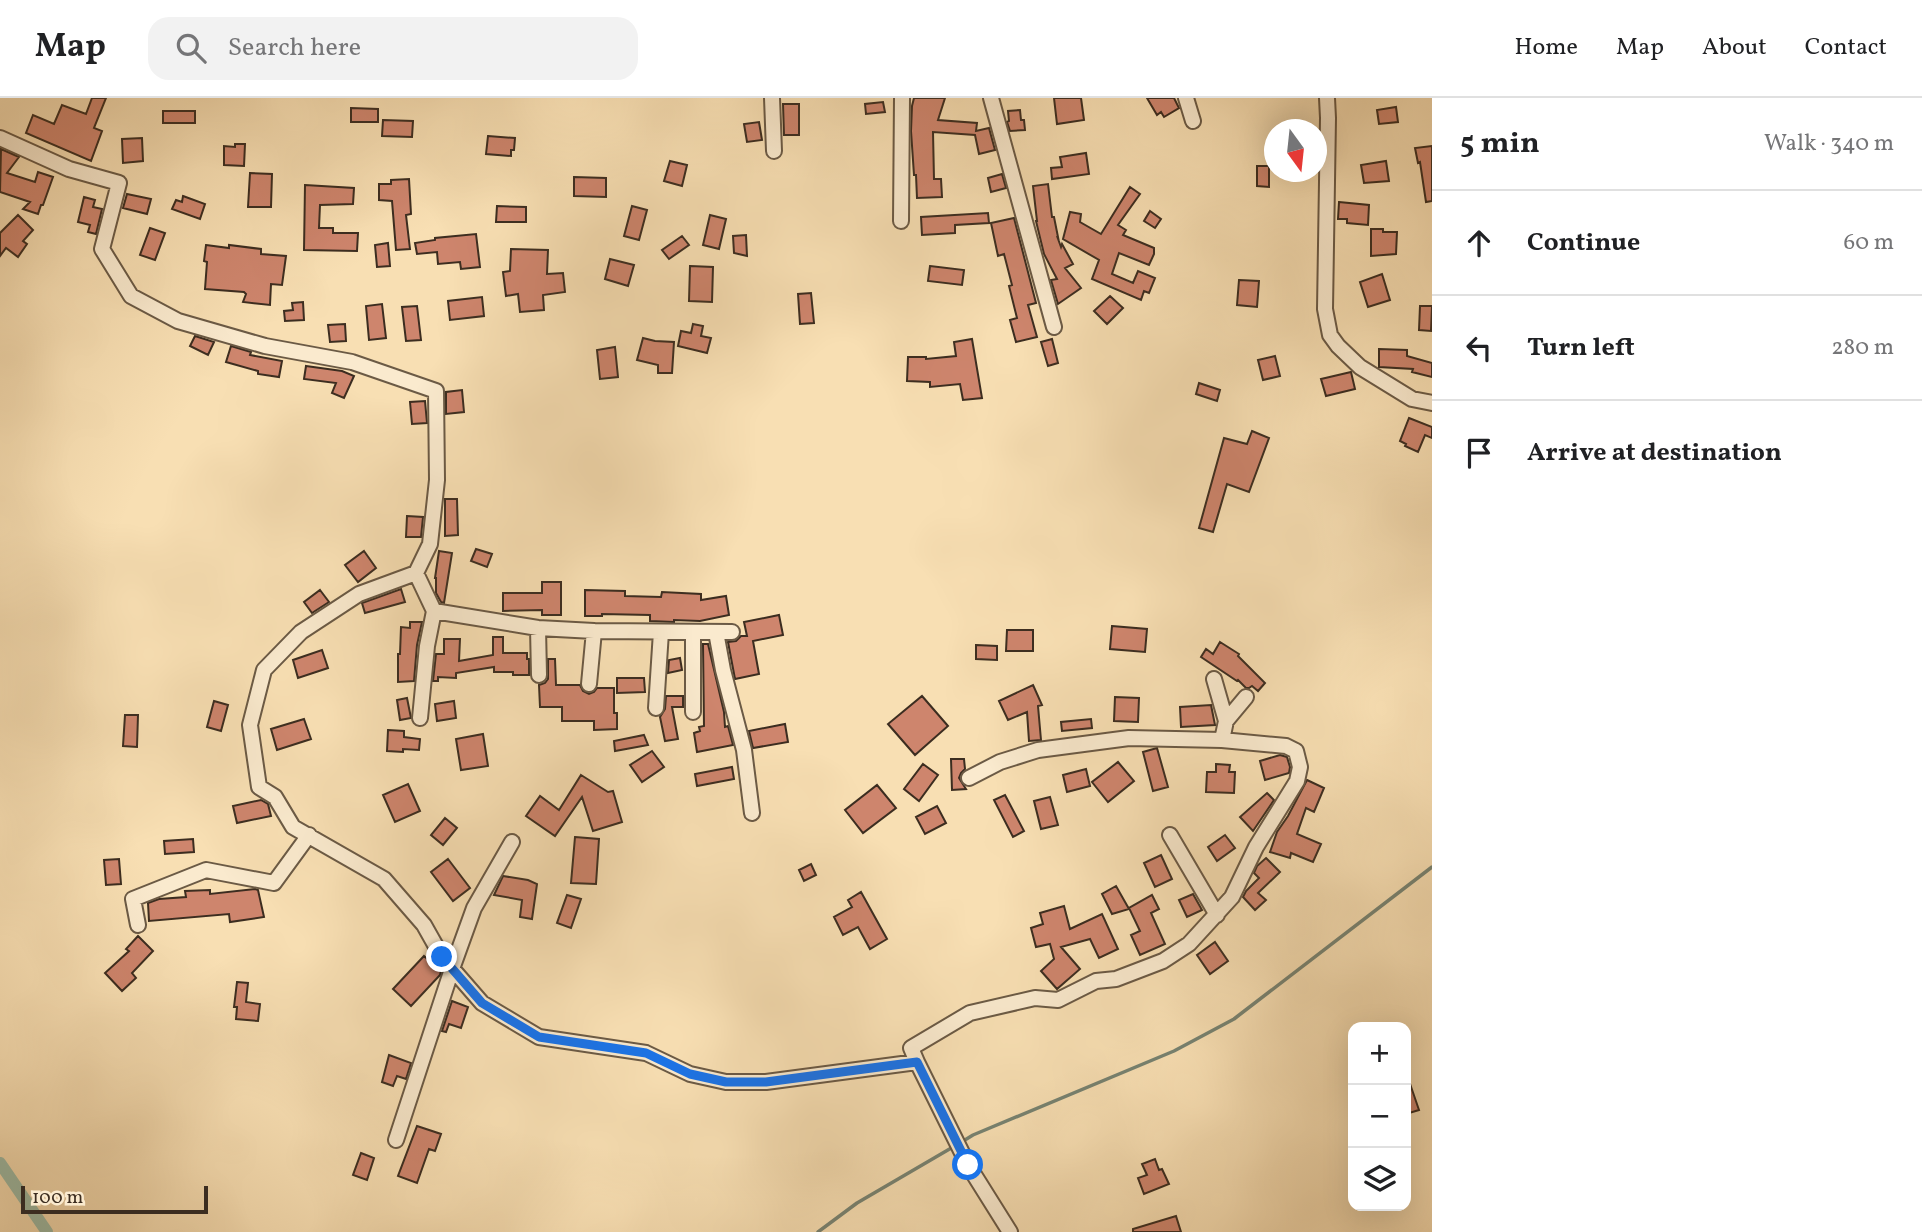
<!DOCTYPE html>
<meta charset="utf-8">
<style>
:root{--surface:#fff;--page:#f2f2f2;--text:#202124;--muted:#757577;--line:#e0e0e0}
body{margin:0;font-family:Vollkorn,serif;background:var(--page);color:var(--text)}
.controls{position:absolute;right:21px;bottom:21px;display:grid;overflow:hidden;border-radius:14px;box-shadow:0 7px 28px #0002}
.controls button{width:63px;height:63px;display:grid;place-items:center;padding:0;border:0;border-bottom:2px solid var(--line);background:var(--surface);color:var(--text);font:35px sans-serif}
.compass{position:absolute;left:1264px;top:21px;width:63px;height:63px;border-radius:50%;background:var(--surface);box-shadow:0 7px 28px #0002;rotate:165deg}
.scale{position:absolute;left:21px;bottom:18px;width:187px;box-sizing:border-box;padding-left:7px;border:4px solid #3c2d20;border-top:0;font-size:19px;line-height:24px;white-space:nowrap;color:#3c2d20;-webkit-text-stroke:5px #faeace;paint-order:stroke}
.stop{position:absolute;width:21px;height:21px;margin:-16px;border:5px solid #1a73e8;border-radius:50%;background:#fff}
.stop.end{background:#1a73e8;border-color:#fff;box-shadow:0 2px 7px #0008}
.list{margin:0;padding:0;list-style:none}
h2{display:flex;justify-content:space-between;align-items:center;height:91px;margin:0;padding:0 28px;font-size:30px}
h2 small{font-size:23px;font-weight:400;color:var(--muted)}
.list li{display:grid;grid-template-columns:46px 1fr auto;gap:21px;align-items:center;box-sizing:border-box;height:105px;padding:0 28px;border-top:2px solid var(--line)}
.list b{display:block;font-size:26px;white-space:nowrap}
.list em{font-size:23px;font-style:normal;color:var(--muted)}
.icon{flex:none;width:38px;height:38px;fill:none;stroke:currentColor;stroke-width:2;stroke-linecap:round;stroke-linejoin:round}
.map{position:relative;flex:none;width:1432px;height:1134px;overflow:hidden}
header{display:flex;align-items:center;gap:42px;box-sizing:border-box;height:98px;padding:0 35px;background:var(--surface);border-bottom:2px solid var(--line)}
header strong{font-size:33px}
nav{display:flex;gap:38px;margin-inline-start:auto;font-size:24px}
.search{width:490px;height:63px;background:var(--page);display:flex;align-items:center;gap:18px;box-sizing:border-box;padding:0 24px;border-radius:21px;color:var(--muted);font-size:26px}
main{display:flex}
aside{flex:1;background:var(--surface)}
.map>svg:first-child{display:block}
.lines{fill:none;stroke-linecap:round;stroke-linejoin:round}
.stream{stroke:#778372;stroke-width:3.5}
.canal{stroke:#9ebda8;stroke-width:12}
.building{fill:#ce856d;stroke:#3c2d20;stroke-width:2}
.minor-casing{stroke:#6b5a45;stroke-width:18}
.minor{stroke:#faeace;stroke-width:14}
.route{stroke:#1a73e8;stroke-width:9}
</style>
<header>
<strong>Map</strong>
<div class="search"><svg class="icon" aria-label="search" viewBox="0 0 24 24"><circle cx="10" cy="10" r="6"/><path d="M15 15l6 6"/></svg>Search here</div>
<nav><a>Home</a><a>Map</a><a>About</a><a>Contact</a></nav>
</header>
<main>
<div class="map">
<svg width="1432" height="1134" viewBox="0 0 1432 1134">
<rect width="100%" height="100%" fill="#f8dfb3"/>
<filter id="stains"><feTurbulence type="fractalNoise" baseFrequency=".00286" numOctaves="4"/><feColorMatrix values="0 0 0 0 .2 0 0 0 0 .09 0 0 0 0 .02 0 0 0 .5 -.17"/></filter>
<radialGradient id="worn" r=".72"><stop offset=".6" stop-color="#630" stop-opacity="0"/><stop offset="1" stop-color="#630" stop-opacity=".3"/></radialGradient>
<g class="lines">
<path class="stream" d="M960,1045l13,-8 201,-84 60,-32 198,-152
M818,1134l39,-29 96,-56"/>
<path class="canal" d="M0,1065l47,69"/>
</g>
<path class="building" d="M92,0h14l-12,30 8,3 -11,30 -65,-28 7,-18 21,9 8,-19 24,9z
M914,0h31l-7,22 39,3 -1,8 13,-3 6,22 -16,4 -4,-19 -42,-3 1,47h7l1,18 -25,1 -1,-23h-2l-3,-44 1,-25z
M1054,0h27l3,22 -27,4z
M1147,0h27l5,10 -15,9 -3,-5 -4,3z
M883,4l2,10 -19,2 -1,-10z
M783,6h16v31h-15z
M1396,9l2,15 -19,2 -2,-14z
M351,10l27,1v13h-27z
M1020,12l1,10h3l1,10 -15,1 -3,-9 2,-1 -1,-10z
M163,13h32v12h-32z
M383,22l30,1 -1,16 -30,-1z
M759,24l3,18 -15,2 -3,-18z
M488,38l27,2 -1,12h-3v6l-25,-2z
M142,40l1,23 -20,2 -1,-24z
M235,46h10l-1,22 -20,-1v-19l11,1z
M1432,48v55l-6,1 -6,-40 -2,1 -3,-15z
M1,51l18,8 -12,16 28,9 3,-10 15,5 -10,28h-2l-3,9 -15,-5 7,-7 -30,-10z
M1086,55l3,21 -37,5 -1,-11 11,-1 -2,-10z
M670,63l17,4 -5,21 -18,-5z
M1386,63l3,20 -25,2 -3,-18z
M1257,68h12v21l-12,-1z
M250,75l22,1 -1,33h-23z
M1002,76l4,14 -15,4 -3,-14z
M574,79l32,1v19l-32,-1z
M409,81l2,35 -5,1 4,34 -14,1 -4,-49 -13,-1v-16h12v-4z
M1048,86l4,33h2l4,20 -1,-1 4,11 1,-3 11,20 -8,4 16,20 -23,16 -7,-24 6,-1 -13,-25 -8,-33h1l-4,-35z
M305,87l49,3 -1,16 -33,1 -1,23h14v5h25l-1,18 -53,-1z
M1130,89l10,7 -22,31 8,5 -3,5 31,13v6l-5,11 -30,-12 -7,21 21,9 5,-12 17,7 -6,15 -5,-2 -3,9 -49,-21 7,-19 -36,-21 7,-27 11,2 -1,8 21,12z
M127,96l24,5 -4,15 -24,-6z
M183,98l22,8 -5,15 -28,-10 4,-9 6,2z
M84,99l11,3 -2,7 9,2 -6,25 -8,-2 2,-7 -12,-3z
M1339,104l30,3 -1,20 -21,-2v-4h-9z
M497,108l29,1v15h-30z
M632,108l15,4 -8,30 -15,-4z
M1150,113l11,8 -6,9 -11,-7z
M988,115l1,10 -34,2v8l-33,2 -1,-18z
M18,117l15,15 -10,11 4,3 -9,13 -12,-9 -6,8v-23z
M710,117l16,4 -7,30 -16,-4z
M1014,120l22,85 -8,2 9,32 -21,5 -6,-22 7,-2 -8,-32 3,-1 -8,-31 -6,2 -7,-33z
M150,130l15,5 -10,27 -15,-5z
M1371,131h12v3h14l-1,22 -25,2z
M476,136l4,33 -19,2 -1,-7 -22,2 -1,-12 -20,2 -2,-11 20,-3v-2z
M746,137l1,21 -13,-3 -1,-17z
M682,138l7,9 -20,14 -7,-9z
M388,145l2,23 -13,1 -2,-22z
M206,147l23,3v-3l32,4v5l25,2 -4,29 -11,-1 -1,21 -27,-3 3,-8 -2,-2 -39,-3 2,-27 -3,-1z
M511,151l37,1 -1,24 16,-1 2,19 -22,3 1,15 -24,2 -2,-18 -12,2 -3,-24 7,-1z
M610,161l24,6 -6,21 -23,-7z
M690,168l23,1 -1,35 -23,-1z
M930,168l34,4 -2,15 -34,-4z
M1382,176l8,26 -22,7 -8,-25z
M1239,182l20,1 -2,26 -20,-2z
M811,195l3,30 -14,1 -2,-30z
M1110,198l13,12 -16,16 -13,-13z
M482,199l2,19 -34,4 -2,-19z
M303,204l1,18 -19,1 -1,-10 9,-1 -1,-7z
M382,206l4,34 -17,2 -3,-34z
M417,208l4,34 -15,1 -4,-34z
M1420,208h12l-1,25 -12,-1z
M345,226l1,17 -16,1 -2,-17z
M693,226l10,2 -2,10 10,2 -4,15 -29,-7 3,-15 10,2z
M195,238l19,6 -6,13 -18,-9z
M643,240l12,3 19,1 -2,31h-14v-8l-21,-5z
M972,241l10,59 -19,2 -3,-16 -30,3v-5l-23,-1 1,-24h18v2l30,-3 -2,-14z
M1052,241l6,24 -10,3 -7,-24z
M231,248l20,6 -1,3 32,6 -3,16 -21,-3v-3l-32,-9z
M615,249l3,30 -18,2 -3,-29z
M1379,251l28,1v6l25,7v14l-20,-5 1,-3 -34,-2z
M1275,258l5,20 -17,4 -5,-20z
M306,268l36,5 12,5 -10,22 -12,-5 4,-10 -32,-4z
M1351,274l4,17 -29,7 -5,-17z
M1199,285l21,7 -3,11 -21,-7z
M462,292l2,22 -18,2v-22z
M425,303l2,22 -15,1 -2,-22z
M1409,320l23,9v11l-7,-3 -7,17 -13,-6 1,-2 -6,-3z
M1252,333l17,7 -20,54 -22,-8 -14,48 -14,-4 25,-90 23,6z
M445,401h12l1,36 -13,1z
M407,418l16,1 -2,20h-15z
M476,451l16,5 -5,13 -16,-6z
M364,453l12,17 -18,14 -13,-17z
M439,453l13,2 -8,50 -3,-1 -5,-9v-15h-1z
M542,484h19v33h-19v-5l-39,1v-18h39z
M401,491l4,13 -40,11 -3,-10z
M320,492l9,12 -17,11 -8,-11z
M585,492l40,1v5l36,1 1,-5 39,2v6l25,-4 3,19 -29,6 -26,-1v2l-24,-1v-6l-48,-1v2h-17z
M779,517l4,20 -30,6 6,33 -24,5 -7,-37 8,-1 5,-5h6l-3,-14z
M410,524h12l-5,23 -3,36 -16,1v-28h2l1,-27 9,1z
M1112,528l35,3 -2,23 -35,-3z
M1007,532h26v21h-27z
M493,539h10v16h24v6h2v16h-16v-3h-19v-5l-38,6v5l-18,-1v4h-5l3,-27h8v-15h16l-1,22 34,-6z
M1220,544l19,12 -1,2 27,27 -7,8 -6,-5 -3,2h-3l-8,-8 -1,1 -36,-24 5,-8 7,5z
M703,546h5l16,68 1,15 3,-1 5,19 -36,7 -3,-19 6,-2 -1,-4 5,-1z
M976,547l21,1v14l-21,-1z
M322,552l6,18 -30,10 -5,-18z
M680,560l2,12 -14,3 1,-13z
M548,561h7l1,26h24l3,6 6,3 5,-2 3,-4h17v25h3v16l-23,1v-9h-32v-14h-22l-1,-22 6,-2 3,-4z
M617,580h27l1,14 -28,1z
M1033,587l9,20 -4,1 3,34 -12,1 -2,-29 -19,8 -9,-19z
M666,598h17v11h-11l6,32 -13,2 -5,-24 5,-8z
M922,598l26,30 -33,29 -27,-31z
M1115,599l24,1 -1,24 -24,-1z
M407,600l4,20 -11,2 -3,-20z
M214,603l14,4 -7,26 -14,-4z
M454,603l2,17 -19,3 -2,-17z
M1211,607l4,20 -34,2 -1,-20z
M125,617h13l-1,32 -14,-1z
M304,621l7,20 -34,11 -6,-21z
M1091,621l1,9 -30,3 -1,-9z
M785,626l3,18 -35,6 -4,-17z
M388,632l16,1v6l16,2 -1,11 -16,-1v3l-16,-1z
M483,636l5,32 -27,4 -5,-31z
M644,637l4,10 -33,6 -1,-10z
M1157,650l11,39 -15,4 -10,-39z
M652,653l12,16 -22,15 -12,-17z
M1280,657l7,2 3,10 -1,6 -24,7 -5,-19z
M951,661h13l1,10 -4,4 -2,5 7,11 -14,1z
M1118,664l16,19 -26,21 -16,-20z
M923,666l15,11 -19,26 -15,-12z
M1216,666l14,1 -1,7h6l-1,21 -28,-1 1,-20h9z
M732,669l2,12 -37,7 -2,-12z
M1086,671l4,17 -23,6 -4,-17z
M581,677l27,17 5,-1 9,31 -29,9 -11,-34 -27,39 -29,-20 14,-20 19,14z
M1307,682l17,8 -10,24 -8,-4 -9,26 24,10 -8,18 -22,-9 -1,5 -20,-6 7,-20 11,-16z
M408,686l12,27 -25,11 -12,-27z
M877,687l19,23 -33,25 -18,-23z
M1267,695l7,7 -21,31 -13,-14z
M1005,697l19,36 -11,6 -19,-37z
M1050,699l8,28 -17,4 -7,-28z
M261,702l7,4 3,12 -34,7 -4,-17z
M937,708l9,17 -21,11 -9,-17z
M445,720l12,10 -14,17 -12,-10z
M1225,737l10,13 -18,13 -9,-14z
M575,739l24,2 -3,45 -25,-1z
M193,741l1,13 -29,2 -1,-13z
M1161,757l11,24 -17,8 -11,-24z
M1266,760l14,14 -22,21 8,7 -11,10 -12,-13 3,-6 13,-13 -5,-5 3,-7z
M119,761l2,25 -15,1 -2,-25z
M448,761l22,29 -17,13 -22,-29z
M811,766l5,11 -12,6 -5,-11z
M503,778l25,4 9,4 -5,35 -12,-2 2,-17 -28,-5z
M1116,788l13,23 -17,5 -10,-20z
M255,791l3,1 6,27 -34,5 -1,-8 -80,7 -1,-18 11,-4 27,-2 -1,-6 25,-1v4z
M861,794l26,47 -17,10 -12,-22 -15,8 -9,-18 18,-10 -4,-7z
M1193,796l9,16 -15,7 -8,-17z
M567,797l14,4 -10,29 -14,-5z
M1152,797l7,14 -8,4 14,31 -25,11 -9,-20 9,-4 -11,-23z
M1064,808l6,23 32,-15 16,35 -19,9 -9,-19 -29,8 19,22 -23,20 -16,-18 13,-12 -4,-15 -14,3 -5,-19 12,-4 -3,-11z
M138,838l15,15 -21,22 4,5 -14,13 -17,-18 24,-22 -3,-2z
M1215,844l13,19 -18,13 -13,-19z
M424,858l17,15 -1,4 -29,31 -18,-17z
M237,884l11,1 -2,19 14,2 -2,17 -22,-2 1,-12h-3z
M452,903l16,6 -7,21 -12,-4 -3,8 -4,-1z
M389,957l22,8 -5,16 -9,-3 -4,10 -11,-4z
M1407,977l12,35 -13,4v-38z
M417,1028l24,8 -6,17 -6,-2 -12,34 -19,-7z
M361,1055l13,5 -7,22 -14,-5z
M1155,1061l4,11 3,-1 7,15 -25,10 -6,-16 9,-3 -5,-11z
M1176,1118l5,16h-48v-3z"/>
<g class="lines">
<defs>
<path id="minor" d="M772,0l2,53
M991,0l63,229
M1186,0l7,23
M1327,0l1,20 -3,191 5,26 8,11 22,21 52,32 20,4
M0,40l69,31 50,14 -17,66 29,47 47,25 87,25 87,16 84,29 1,89 -7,64 -14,29 -57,21 -58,38 -37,38 -14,55 9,62 16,10 18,30 91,52 40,46 18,32 40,46 57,34 107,16 44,21 36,8h40l151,-20 51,103 42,67
M901,123l1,-123
M416,475l18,38 -7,35 -7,72
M434,513l104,17 56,3 138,1
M538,530l1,47
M693,534v80
M716,534l7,38 21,80 8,63
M1214,581l12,42 -4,19
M589,586l5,-53
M656,610l5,-76
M1226,623l20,-24
M1170,737l47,80
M138,827l-5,-26 73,-29 68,13 35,-48
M917,964l-6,-14 59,-35 65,-15 23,2 38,-19 20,-2 47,-18 26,-17 43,-47 24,-50 41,-66 3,-14 -4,-16 -10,-5 -64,-6 -93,-2 -91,12 -38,12 -31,16
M396,1042l56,-171 22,-61 38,-66"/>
</defs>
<use href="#minor" class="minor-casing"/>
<use href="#minor" class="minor"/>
</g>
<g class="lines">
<path class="route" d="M442,859l40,46 57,34 107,16 44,21 36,8h40l151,-20 51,103"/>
</g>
<rect width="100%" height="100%" filter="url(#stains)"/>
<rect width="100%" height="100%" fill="url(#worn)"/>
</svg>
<div class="controls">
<button>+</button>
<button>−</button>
<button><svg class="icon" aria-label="layers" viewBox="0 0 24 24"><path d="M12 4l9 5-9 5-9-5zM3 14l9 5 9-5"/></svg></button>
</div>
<svg class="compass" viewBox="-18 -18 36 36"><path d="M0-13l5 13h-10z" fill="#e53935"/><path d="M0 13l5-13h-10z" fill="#757577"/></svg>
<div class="scale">100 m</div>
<div class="stop" style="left:968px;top:1067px"></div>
<div class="stop end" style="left:442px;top:859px"></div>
</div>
<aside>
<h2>5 min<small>Walk · 340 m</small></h2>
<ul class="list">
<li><svg class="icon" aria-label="ahead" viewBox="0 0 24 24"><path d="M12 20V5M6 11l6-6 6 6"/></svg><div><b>Continue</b></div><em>60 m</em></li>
<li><svg class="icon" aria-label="left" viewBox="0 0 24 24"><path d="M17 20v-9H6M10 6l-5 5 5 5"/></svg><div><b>Turn left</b></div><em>280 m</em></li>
<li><svg class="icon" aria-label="arrive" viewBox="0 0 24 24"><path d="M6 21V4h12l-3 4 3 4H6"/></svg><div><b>Arrive at destination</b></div></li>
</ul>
</aside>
</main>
